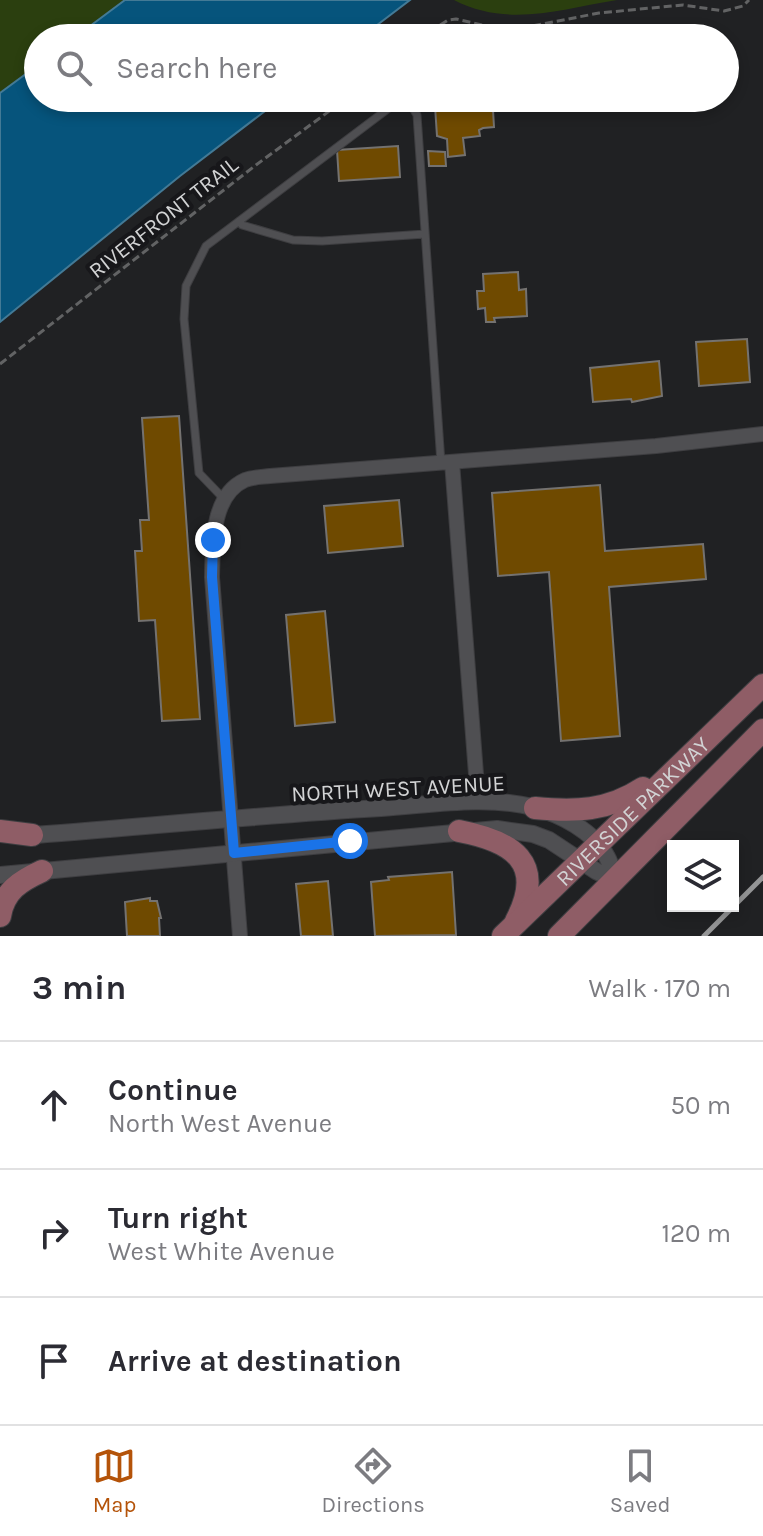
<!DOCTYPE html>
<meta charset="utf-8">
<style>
:root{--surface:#fff;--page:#f2f2f3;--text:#2b2b33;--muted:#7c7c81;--line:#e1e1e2;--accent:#b45309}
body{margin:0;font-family:Karla,sans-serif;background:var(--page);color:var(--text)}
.controls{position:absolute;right:24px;bottom:24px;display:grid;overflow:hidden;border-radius:0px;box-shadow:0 4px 12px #0003}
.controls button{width:72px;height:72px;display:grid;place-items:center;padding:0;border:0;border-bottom:2px solid var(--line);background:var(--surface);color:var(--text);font:40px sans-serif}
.stop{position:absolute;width:24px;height:24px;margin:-18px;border:6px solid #1a73e8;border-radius:50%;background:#fff}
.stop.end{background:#1a73e8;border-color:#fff;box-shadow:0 2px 8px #0008}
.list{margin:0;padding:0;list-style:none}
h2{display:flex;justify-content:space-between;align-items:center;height:104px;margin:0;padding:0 32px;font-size:34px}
h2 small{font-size:26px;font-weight:400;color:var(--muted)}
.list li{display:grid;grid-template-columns:52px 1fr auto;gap:24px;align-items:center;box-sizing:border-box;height:128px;padding:0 32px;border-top:2px solid var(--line)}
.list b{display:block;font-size:30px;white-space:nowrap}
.list p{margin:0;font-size:26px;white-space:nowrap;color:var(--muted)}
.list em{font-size:26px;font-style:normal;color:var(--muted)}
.icon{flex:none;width:44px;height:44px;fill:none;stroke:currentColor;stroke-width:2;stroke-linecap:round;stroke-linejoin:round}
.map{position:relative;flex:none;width:763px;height:936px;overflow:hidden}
.search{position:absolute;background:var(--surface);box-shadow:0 4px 12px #0003;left:24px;right:24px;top:24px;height:88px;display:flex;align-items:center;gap:20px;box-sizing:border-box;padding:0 28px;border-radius:44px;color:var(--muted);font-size:30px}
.sheet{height:488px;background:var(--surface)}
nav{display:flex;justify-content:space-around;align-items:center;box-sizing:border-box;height:112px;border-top:2px solid var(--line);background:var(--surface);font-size:22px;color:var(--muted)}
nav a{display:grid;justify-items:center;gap:4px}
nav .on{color:var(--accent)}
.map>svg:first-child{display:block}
.green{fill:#2b3f0f}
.water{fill:#06547c;stroke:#437a96;stroke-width:2}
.building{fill:#6f4a00;stroke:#747270;stroke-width:2}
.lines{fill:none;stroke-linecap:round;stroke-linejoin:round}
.service-casing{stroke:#3e3e41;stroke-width:9}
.minor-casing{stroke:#3e3e41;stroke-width:16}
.tertiary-casing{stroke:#3e3e41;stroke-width:18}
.primary-casing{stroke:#3e3e41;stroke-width:24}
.path{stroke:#626364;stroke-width:3;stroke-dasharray:8 4;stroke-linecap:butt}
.service{stroke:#4f4f52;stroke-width:7}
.minor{stroke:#4f4f52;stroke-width:14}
.tertiary{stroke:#4f4f52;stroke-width:16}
.primary{stroke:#8f5d66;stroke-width:22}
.rail{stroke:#949596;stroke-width:5}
.route{stroke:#1a73e8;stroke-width:10}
.labels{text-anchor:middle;stroke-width:8;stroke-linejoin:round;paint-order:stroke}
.street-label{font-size:22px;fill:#d2d3d4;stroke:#17171a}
</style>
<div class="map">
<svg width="763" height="936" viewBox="0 0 763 936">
<rect width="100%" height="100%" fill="#202123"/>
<path class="green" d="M0,0h125l-51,38h-36v27l-38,28z
M454,0h163c-56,9 -109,28 -163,0z"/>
<path class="water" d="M125,0h285l-50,38h-286z
M38,65v33h244l-102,78 -180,146v-229z"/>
<path class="building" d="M442,98h35l1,10h4v3l11,-1 1,17 -11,1 -4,2 1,6 -17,2 2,17 -17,2 -1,-18 -10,-3 -2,-30h4v-6z
M398,146l2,31 -61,4 -2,-31z
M428,151l17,1 1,14h-17z
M518,272l1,18 7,-1 1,27 -33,2 1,4h-9l-1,-14 -7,1 -1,-18h7l-1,-17z
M747,339l3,43 -51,4 -3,-44z
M659,361l3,35 -30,6 -1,-3 -38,3 -3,-34z
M179,416l21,303 -38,2 -7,-101 -16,1 -4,-70h7l-2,-31h9l-7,-102z
M600,485l5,66 98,-7 3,35 -97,8 11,149 -59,5 -12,-169 -51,4 -6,-83z
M399,500l4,46 -75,7 -4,-47z
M325,611l10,111 -40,4 -9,-111z
M452,872l4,63 -81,1 -4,-54 18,-2 -1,-3z
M328,881l5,55h-32l-5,-52z
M150,898v3h7l4,17h-2l1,18h-33l-2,-34z"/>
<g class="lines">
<defs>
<path id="service" d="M239,221l3,4 51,15 29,1 103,-7
M225,500l-26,-27 -15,-154 2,-33 20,-40 187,-141h18l6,10 24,348"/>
<path id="minor" d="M452,462l24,312
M240,936l-28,-359c1,-31 -1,-82 33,-97 8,-3 17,-3 25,-4l386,-30 107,-12"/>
<path id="tertiary" d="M22,836c119,-9 239,-21 359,-28 49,-3 103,-13 152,-1 27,7 61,24 74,50 4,7 6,16 8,23
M0,875l497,-46 36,5 16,6 47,31 19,9"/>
<g id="primary">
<path d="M535,808c40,4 73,3 108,-20"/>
<path d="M0,831l32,4"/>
<path d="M459,831c53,10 88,31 57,90"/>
<path d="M0,916c4,-25 20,-35 42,-45"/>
<path id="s1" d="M503,936l260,-251"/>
<path d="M559,936l204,-206"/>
</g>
</defs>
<use href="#service" class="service-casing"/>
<use href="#minor" class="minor-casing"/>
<use href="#tertiary" class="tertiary-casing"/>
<use href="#primary" class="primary-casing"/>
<path class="path" d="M420,38l28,-18 8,-1 44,10h17l82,-16 84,-8 41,6 19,-5 6,-6
M0,364l256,-199 91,-67"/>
<use href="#service" class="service"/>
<use href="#minor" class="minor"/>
<use href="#tertiary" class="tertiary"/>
<use href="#primary" class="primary"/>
<path class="rail" d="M704,936l59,-59"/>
</g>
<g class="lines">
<path class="route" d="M213,540l-1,37 22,276 116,-12"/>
</g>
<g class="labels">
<g class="street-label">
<text transform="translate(163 217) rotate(-38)" y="8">RIVERFRONT TRAIL</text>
<text transform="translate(398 788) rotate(-3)" y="8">NORTH WEST AVENUE</text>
<text dy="8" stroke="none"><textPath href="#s1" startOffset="180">RIVERSIDE PARKWAY</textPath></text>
</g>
</g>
</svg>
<div class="controls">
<button><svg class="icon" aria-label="layers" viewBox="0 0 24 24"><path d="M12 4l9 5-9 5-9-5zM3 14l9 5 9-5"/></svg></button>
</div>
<div class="stop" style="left:350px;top:841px"></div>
<div class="stop end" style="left:213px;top:540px"></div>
<div class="search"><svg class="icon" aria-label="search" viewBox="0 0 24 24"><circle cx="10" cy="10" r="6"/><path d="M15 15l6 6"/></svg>Search here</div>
</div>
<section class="sheet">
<h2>3 min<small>Walk · 170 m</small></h2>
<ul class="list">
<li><svg class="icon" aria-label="ahead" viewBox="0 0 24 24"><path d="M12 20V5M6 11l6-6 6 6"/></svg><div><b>Continue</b><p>North West Avenue</p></div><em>50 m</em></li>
<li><svg class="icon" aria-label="right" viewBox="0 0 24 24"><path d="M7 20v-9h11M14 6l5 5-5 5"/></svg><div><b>Turn right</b><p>West White Avenue</p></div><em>120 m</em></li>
<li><svg class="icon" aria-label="arrive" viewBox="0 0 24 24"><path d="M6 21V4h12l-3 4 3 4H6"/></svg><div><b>Arrive at destination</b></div></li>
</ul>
</section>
<nav>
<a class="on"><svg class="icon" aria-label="map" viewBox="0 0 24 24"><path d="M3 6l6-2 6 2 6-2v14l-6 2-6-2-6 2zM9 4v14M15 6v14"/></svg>Map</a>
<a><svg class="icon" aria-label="directions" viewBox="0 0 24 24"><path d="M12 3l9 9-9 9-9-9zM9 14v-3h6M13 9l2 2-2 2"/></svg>Directions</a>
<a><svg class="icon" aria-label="saved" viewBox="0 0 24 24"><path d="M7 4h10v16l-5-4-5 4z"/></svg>Saved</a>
</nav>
